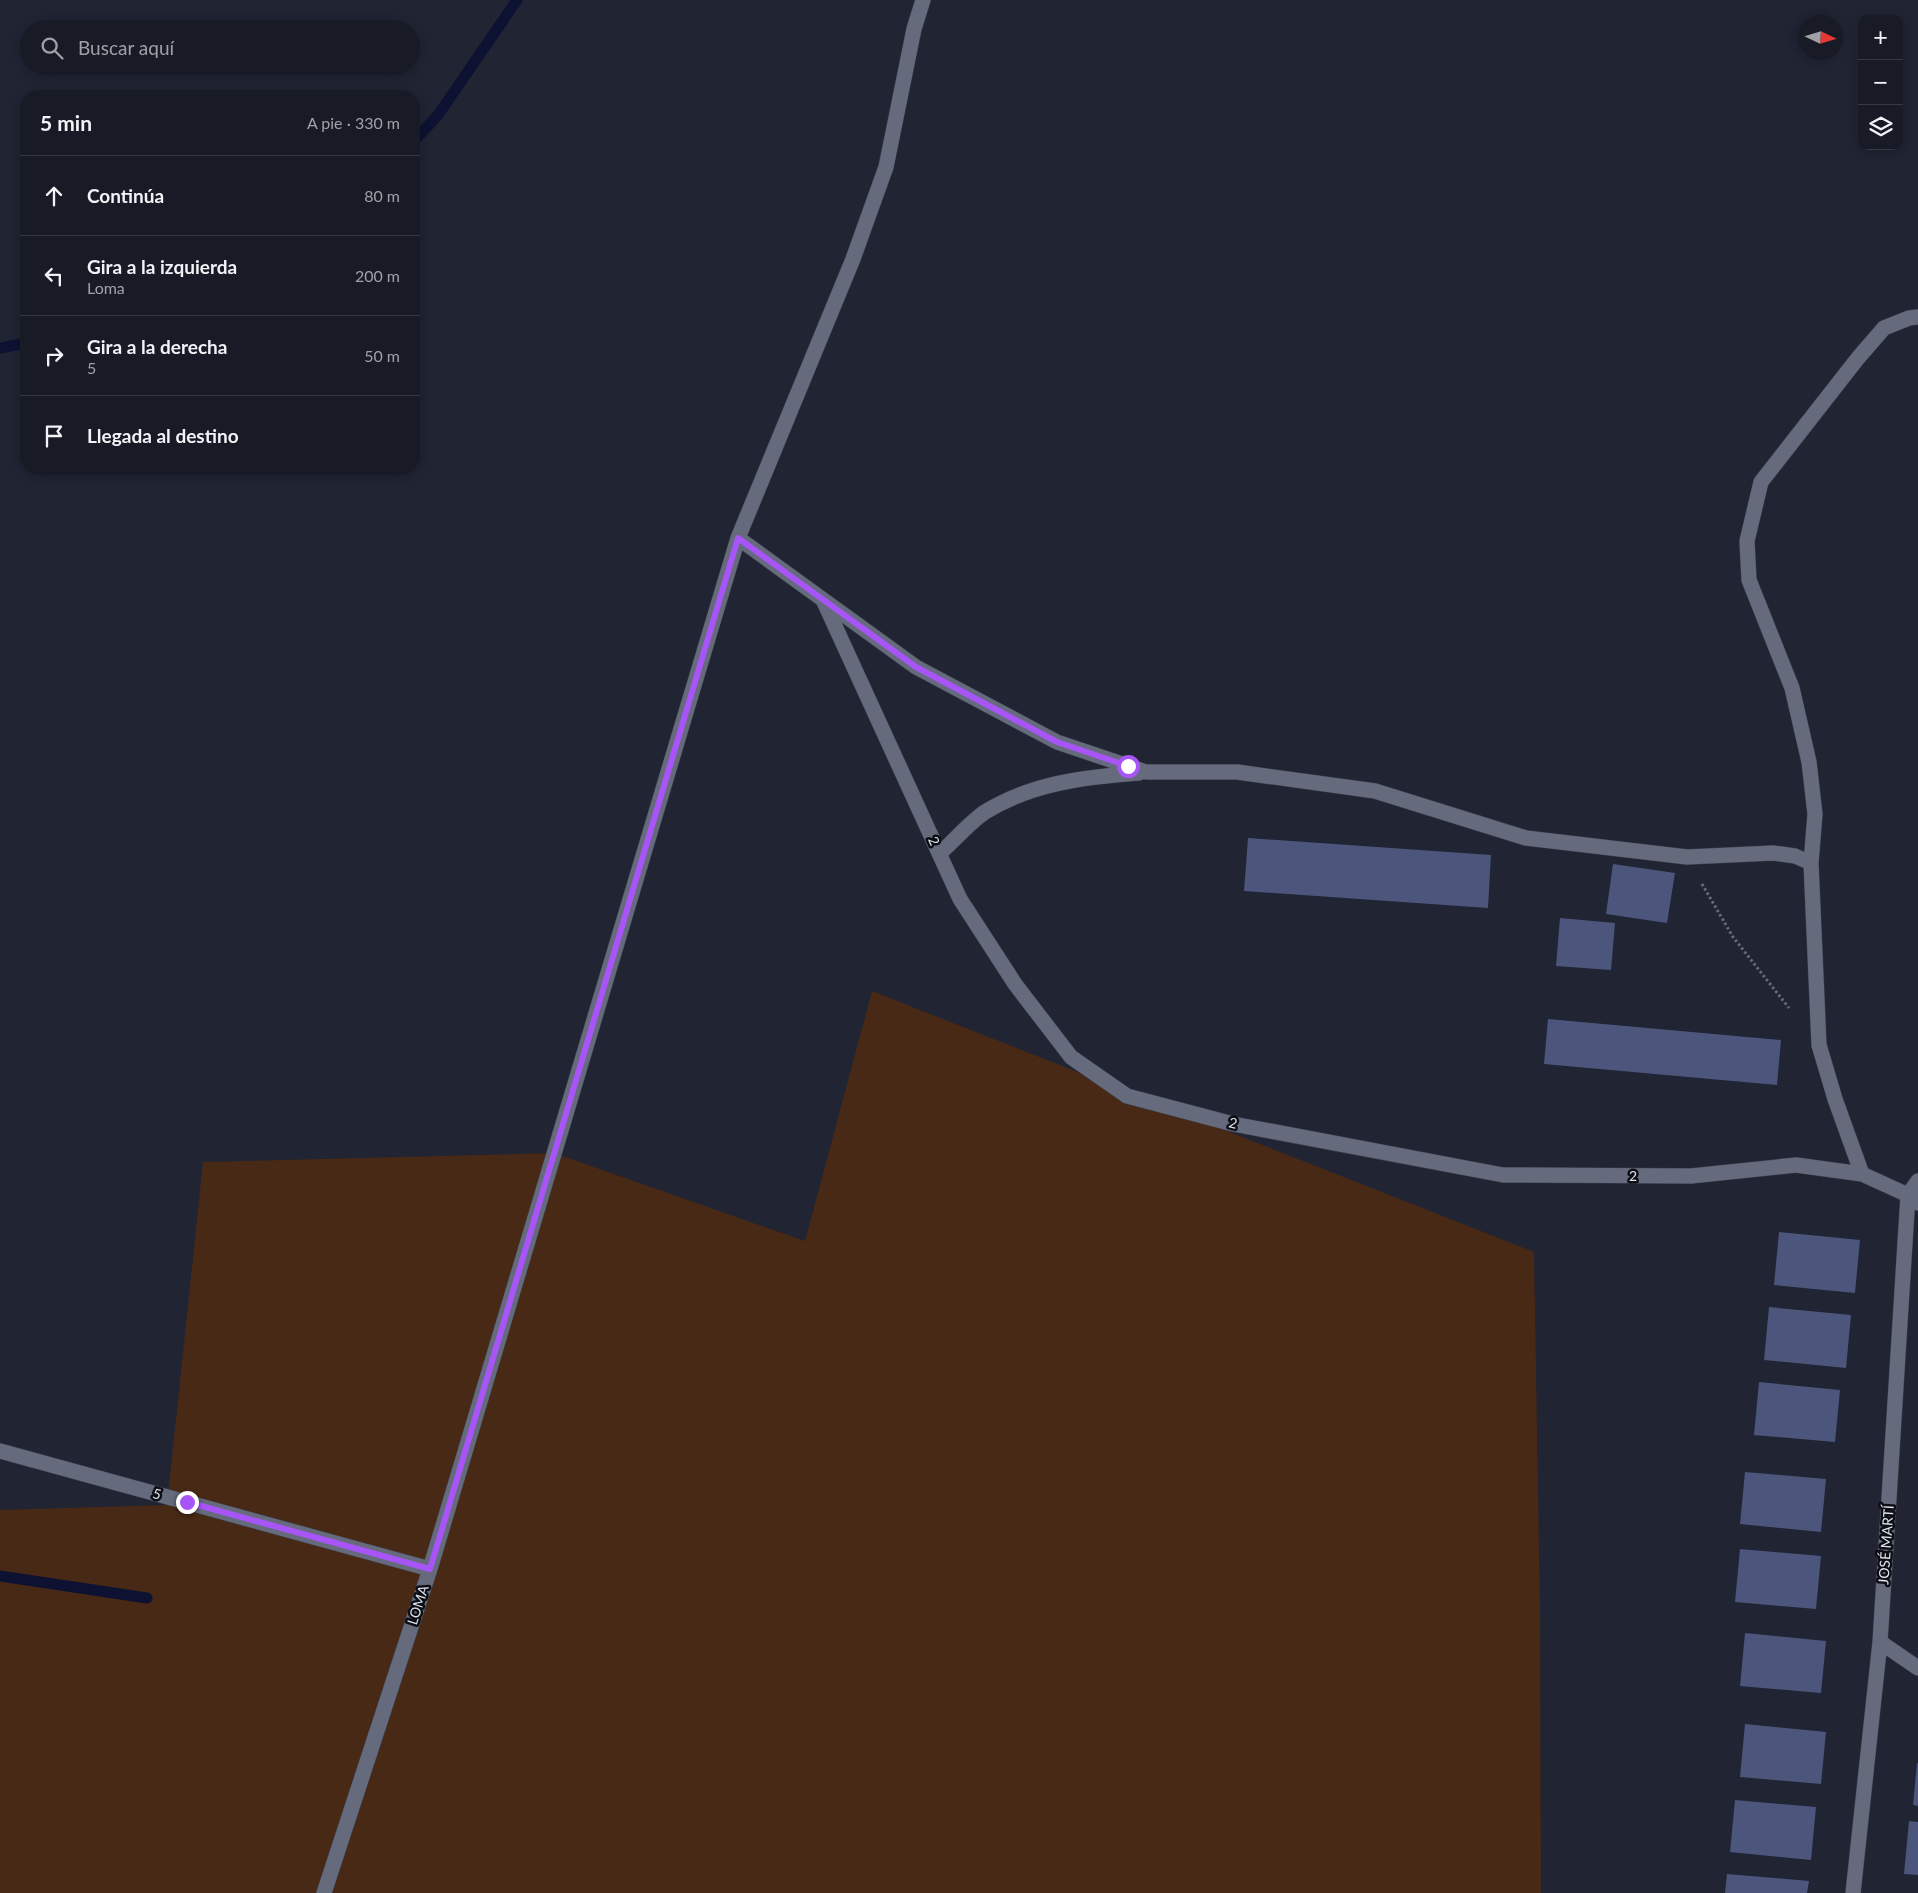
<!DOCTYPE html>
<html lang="es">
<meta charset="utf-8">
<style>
:root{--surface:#181b26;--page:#252832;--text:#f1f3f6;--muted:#9fa1a7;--line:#363943}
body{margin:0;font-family:Lato,sans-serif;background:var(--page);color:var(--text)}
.controls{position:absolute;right:15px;top:15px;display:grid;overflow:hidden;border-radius:10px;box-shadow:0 2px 12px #0003}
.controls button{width:45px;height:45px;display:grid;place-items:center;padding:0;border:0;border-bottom:1px solid var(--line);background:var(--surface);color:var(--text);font:25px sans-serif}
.compass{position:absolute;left:1798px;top:15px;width:45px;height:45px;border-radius:50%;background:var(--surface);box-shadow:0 2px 12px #0003;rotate:94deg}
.stop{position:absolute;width:15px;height:15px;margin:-11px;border:4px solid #a855f7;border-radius:50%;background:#fff}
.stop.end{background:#a855f7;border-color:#fff;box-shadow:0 1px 5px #0008}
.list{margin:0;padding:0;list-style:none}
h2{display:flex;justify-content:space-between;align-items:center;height:65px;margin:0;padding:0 20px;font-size:21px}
h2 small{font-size:16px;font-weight:400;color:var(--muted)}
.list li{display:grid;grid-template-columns:32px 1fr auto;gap:15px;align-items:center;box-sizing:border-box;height:80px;padding:0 20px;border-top:1px solid var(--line)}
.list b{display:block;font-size:19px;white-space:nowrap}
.list p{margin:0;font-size:16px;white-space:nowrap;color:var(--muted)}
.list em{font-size:16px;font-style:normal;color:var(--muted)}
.icon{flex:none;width:28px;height:28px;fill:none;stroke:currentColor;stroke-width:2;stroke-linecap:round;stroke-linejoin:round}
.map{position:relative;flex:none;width:1918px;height:1893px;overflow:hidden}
.search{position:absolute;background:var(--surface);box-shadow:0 2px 12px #0003;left:20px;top:20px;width:400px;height:55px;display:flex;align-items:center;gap:12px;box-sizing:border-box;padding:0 18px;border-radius:28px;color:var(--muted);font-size:19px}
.panel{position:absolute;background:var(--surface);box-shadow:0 2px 12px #0003;left:20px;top:90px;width:400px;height:385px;border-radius:20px}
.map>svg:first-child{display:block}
.green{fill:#482916}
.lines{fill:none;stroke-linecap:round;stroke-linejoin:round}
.stream{stroke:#0d1232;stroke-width:11}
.building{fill:#4c567c}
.minor-casing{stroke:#3d404d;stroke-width:16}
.path{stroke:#666a77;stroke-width:3;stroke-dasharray:2.5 2.5;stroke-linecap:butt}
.minor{stroke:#656a7c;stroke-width:15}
.route{stroke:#a855f7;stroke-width:6}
.labels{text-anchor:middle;stroke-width:5;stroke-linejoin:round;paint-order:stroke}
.street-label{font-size:14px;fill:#e0e3ed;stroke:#0c0e14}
</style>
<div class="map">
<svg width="1918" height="1893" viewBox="0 0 1918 1893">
<rect width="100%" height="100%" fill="#202433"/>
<path class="green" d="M872,991l662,261 6,360 1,281h-1541v-383l167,-5 36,-343 351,-9 251,88z"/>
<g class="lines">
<path class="stream" d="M414,141l24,-26 79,-115
M0,348l26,-5
M0,1576l147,22"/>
</g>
<path class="building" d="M1248,838l243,17 -3,53 -244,-17z
M1613,864l62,9 -8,50 -61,-9z
M1560,918l55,5 -4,47 -55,-4z
M1548,1019l233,21 -4,45 -233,-21z
M1779,1232l81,8 -5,53 -81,-8z
M1769,1307l82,8 -5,53 -82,-8z
M1759,1382l81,8 -5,52 -81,-7z
M1745,1472l81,7 -5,53 -81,-8z
M1740,1549l81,7 -5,53 -81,-7z
M1745,1633l81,8 -5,52 -81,-7z
M1745,1724l81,8 -5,52 -81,-7z
M1917,1763h1v43l-5,-1z
M1735,1800l81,7 -5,53 -81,-8z
M1909,1821l9,1v53l-14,-1z
M1727,1874l82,7 -2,12h-82z"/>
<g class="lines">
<defs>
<path id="minor" d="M738,538l178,129 141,75 89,30h91l138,19 151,47 161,19 86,-4 22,3 16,7
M824,602l136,297 55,85 56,73 56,39 106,28 270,51 188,1 105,-11 66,9 46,21 10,8
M940,853c14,-12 30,-31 45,-41 47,-29 100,-35 154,-39
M1862,1174l-27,-75 -16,-54 -8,-182 4,-49 -6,-52 -17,-74 -43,-108 -2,-39 14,-59 97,-124 26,-30 25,-10 9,-1
M0,1451l430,118
M1880,1642l38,26
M324,1893l106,-324 308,-1031 115,-279 33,-92 28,-138 9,-29
M1853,1893l27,-251 28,-447 10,-14"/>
</defs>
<use href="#minor" class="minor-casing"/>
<path class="path" d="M1702,884l31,53 56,71"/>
<use href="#minor" class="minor"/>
</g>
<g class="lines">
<path class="route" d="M187,1502l243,67 308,-1031 178,129 141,75 71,24"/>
</g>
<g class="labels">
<g class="street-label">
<text transform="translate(934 841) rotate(66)" y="5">2</text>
<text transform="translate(1233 1123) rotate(13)" y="5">2</text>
<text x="1633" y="1181">2</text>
<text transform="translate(157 1494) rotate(15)" y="5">5</text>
<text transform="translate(1886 1545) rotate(-86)" y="5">JOSÉ MARTÍ</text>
<text transform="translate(418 1605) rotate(-72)" y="5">LOMA</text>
</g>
</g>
</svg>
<div class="controls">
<button>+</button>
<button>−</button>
<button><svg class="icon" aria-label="layers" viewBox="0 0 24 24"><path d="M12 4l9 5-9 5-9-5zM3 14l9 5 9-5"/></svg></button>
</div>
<svg class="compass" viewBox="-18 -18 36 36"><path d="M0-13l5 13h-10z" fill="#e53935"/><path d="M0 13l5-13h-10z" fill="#9fa1a7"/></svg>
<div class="stop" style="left:1128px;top:766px"></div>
<div class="stop end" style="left:187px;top:1502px"></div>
<div class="search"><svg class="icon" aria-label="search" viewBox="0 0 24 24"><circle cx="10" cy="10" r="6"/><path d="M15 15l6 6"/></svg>Buscar aquí</div>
<section class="panel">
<h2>5 min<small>A pie · 330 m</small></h2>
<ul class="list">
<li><svg class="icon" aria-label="ahead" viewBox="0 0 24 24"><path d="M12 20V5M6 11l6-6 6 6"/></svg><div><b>Continúa</b></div><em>80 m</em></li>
<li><svg class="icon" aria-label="left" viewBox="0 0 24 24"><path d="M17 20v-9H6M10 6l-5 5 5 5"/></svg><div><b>Gira a la izquierda</b><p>Loma</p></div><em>200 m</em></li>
<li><svg class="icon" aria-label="right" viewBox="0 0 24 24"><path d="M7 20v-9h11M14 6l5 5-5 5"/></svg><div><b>Gira a la derecha</b><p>5</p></div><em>50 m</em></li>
<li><svg class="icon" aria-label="arrive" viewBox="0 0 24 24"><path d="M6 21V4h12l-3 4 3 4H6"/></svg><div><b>Llegada al destino</b></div></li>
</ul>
</section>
</div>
